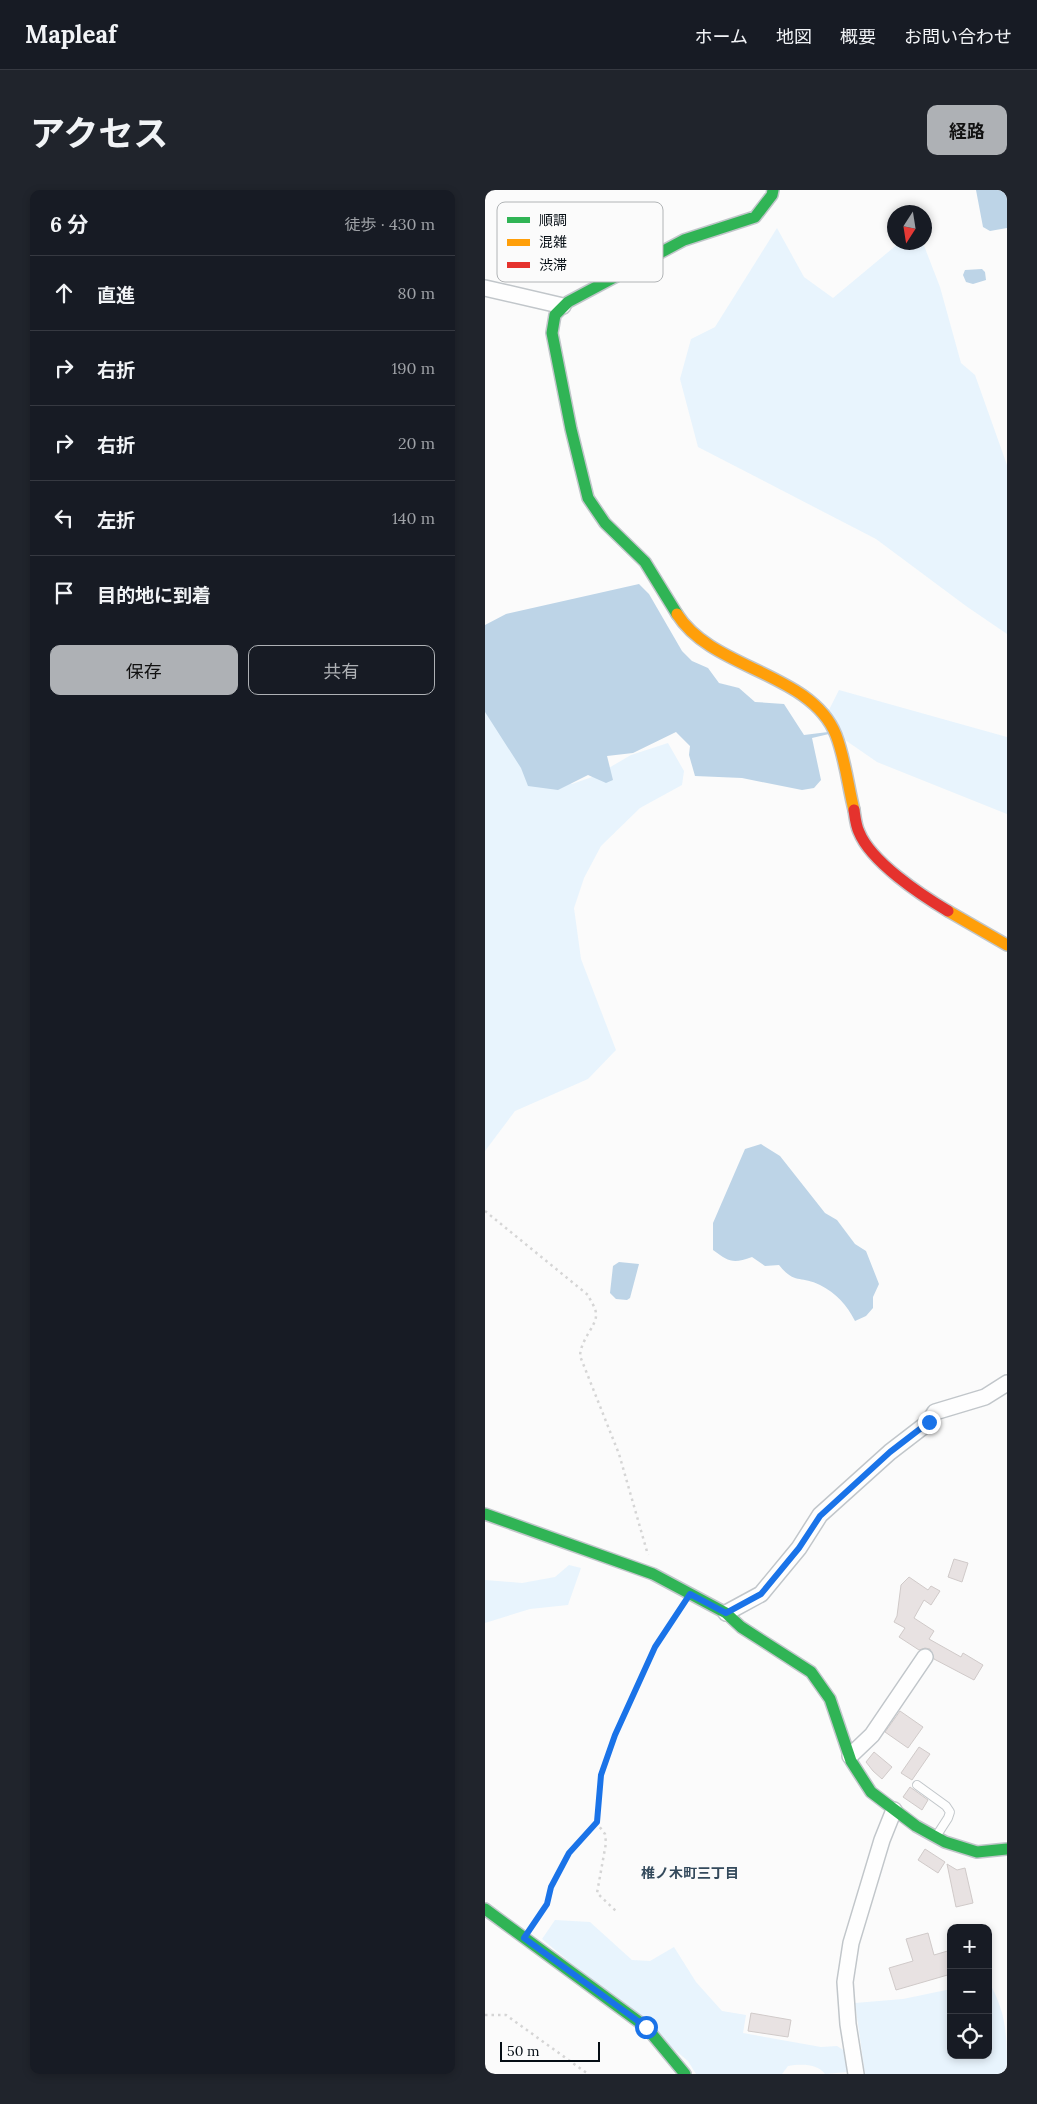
<!DOCTYPE html>
<html lang="ja">
<meta charset="utf-8">
<style>
:root{--surface:#171b24;--page:#20242c;--text:#f1f3f6;--muted:#9ea1a6;--line:#363941;--accent:#aeb1b5}
body{margin:0;font-family:Lora,"Noto Sans JP",serif;background:var(--page);color:var(--text)}
.controls{position:absolute;right:15px;bottom:15px;display:grid;overflow:hidden;border-radius:10px;box-shadow:0 2px 8px #0003}
.controls button{width:45px;height:45px;display:grid;place-items:center;padding:0;border:0;border-bottom:1px solid var(--line);background:var(--surface);color:var(--text);font:25px sans-serif}
.compass{position:absolute;left:402px;top:15px;width:45px;height:45px;border-radius:50%;background:var(--surface);box-shadow:0 2px 8px #0003;rotate:192deg}
.scale{position:absolute;left:15px;bottom:12px;width:100px;box-sizing:border-box;padding-left:5px;border:2px solid #050d14;border-top:0;font-size:14px;line-height:18px;white-space:nowrap;color:#050d14;-webkit-text-stroke:4px #fbfbfb;paint-order:stroke}
.stop{position:absolute;width:15px;height:15px;margin:-11px;border:4px solid #1a73e8;border-radius:50%;background:#fff}
.stop.end{background:#1a73e8;border-color:#fff;box-shadow:0 1px 5px #0008}
.list{margin:0;padding:0;list-style:none}
h2{display:flex;justify-content:space-between;align-items:center;height:65px;margin:0;padding:0 20px;font-size:21px}
h2 small{font-size:16px;font-weight:400;color:var(--muted)}
.list li{display:grid;grid-template-columns:32px 1fr auto;gap:15px;align-items:center;box-sizing:border-box;height:75px;padding:0 20px;border-top:1px solid var(--line)}
.list b{display:block;font-size:19px;white-space:nowrap}
.list em{font-size:16px;font-style:normal;color:var(--muted)}
.actions{display:flex;gap:10px;padding:15px 20px}
.actions a{flex:1;padding:11px 0;border:1px solid var(--accent);border-radius:10px;text-align:center;font-size:18px;color:var(--accent)}
.actions .main{background:var(--accent);color:#111}
.icon{flex:none;width:28px;height:28px;fill:none;stroke:currentColor;stroke-width:2;stroke-linecap:round;stroke-linejoin:round}
.map{position:relative;flex:none;width:522px;height:1884px;overflow:hidden;border-radius:10px}
header{display:flex;align-items:center;gap:30px;box-sizing:border-box;height:70px;padding:0 25px;background:var(--surface);border-bottom:1px solid var(--line)}
header strong{font-size:24px}
nav{display:flex;gap:28px;margin-inline-start:auto;font-size:18px}
.intro{display:flex;align-items:center;justify-content:space-between;box-sizing:border-box;height:120px;padding:0 30px}
h1{margin:0;font-size:35px}
.button{padding:12px 22px;border-radius:10px;background:var(--accent);color:#111;font-size:18px;font-weight:700}
main{display:flex;gap:30px;padding:0 30px}
aside{flex:1;background:var(--surface);border-radius:10px;box-shadow:0 2px 8px #0003}
.map>svg:first-child{display:block}
.green{fill:#e8f4fd}
.water{fill:#bdd4e7}
.building{fill:#e8e2e2;stroke:#d0cac9}
.lines{fill:none;stroke-linecap:round;stroke-linejoin:round}
.lane-casing{stroke:#c1c6ca;stroke-width:10}
.street-casing{stroke:#c1c6ca;stroke-width:18}
.fast-casing{stroke:#c1c6ca;stroke-width:14}
.slow-casing{stroke:#c1c6ca;stroke-width:14}
.jam-casing{stroke:#c1c6ca;stroke-width:14}
.path{stroke:#d5d5d5;stroke-width:2.5;stroke-dasharray:2.5 4;stroke-linecap:butt}
.lane{stroke:#fefefe;stroke-width:8}
.street{stroke:#fefefe;stroke-width:15}
.fast{stroke:#30b455;stroke-width:11}
.slow{stroke:#ff9f0a;stroke-width:11}
.jam{stroke:#e5322d;stroke-width:11}
.route{stroke:#1a73e8;stroke-width:6}
.labels{text-anchor:middle;stroke-width:4.5;stroke-linejoin:round;paint-order:stroke}
.neighbourhood-label{font-size:14px;font-weight:bold;fill:#344a5c;stroke:#fbfbfb}
.key{fill:#fbfbfb;stroke:#b1b4b6;stroke-width:1}
.key-label{font-size:14px;fill:#050d14}
</style>
<header>
<strong>Mapleaf</strong>
<nav><a>ホーム</a><a>地図</a><a>概要</a><a>お問い合わせ</a></nav>
</header>
<div class="intro"><h1>アクセス</h1><a class="button">経路</a></div>
<main>
<aside>
<h2>6 分<small>徒歩 · 430 m</small></h2>
<ul class="list">
<li><svg class="icon" aria-label="ahead" viewBox="0 0 24 24"><path d="M12 20V5M6 11l6-6 6 6"/></svg><div><b>直進</b></div><em>80 m</em></li>
<li><svg class="icon" aria-label="right" viewBox="0 0 24 24"><path d="M7 20v-9h11M14 6l5 5-5 5"/></svg><div><b>右折</b></div><em>190 m</em></li>
<li><svg class="icon" aria-label="right" viewBox="0 0 24 24"><path d="M7 20v-9h11M14 6l5 5-5 5"/></svg><div><b>右折</b></div><em>20 m</em></li>
<li><svg class="icon" aria-label="left" viewBox="0 0 24 24"><path d="M17 20v-9H6M10 6l-5 5 5 5"/></svg><div><b>左折</b></div><em>140 m</em></li>
<li><svg class="icon" aria-label="arrive" viewBox="0 0 24 24"><path d="M6 21V4h12l-3 4 3 4H6"/></svg><div><b>目的地に到着</b></div></li>
</ul>
<div class="actions"><a class="main">保存</a><a>共有</a></div>
</aside>
<div class="map">
<svg width="522" height="1884" viewBox="0 0 522 1884">
<rect width="100%" height="100%" fill="#fbfbfb"/>
<path class="green" d="M292,38l27,49 29,21 66,-55h24l17,44 21,76 14,12 32,90v169l-41,-28 -90,-67 -178,-92 -18,-68 11,-40 24,-12z
M354,500l168,47v77l-130,-52 -55,-38z
M0,508l71,78 16,8 23,-8 36,-21 37,-12 16,28 -2,14 -42,23 -39,38 -17,32 -10,30 7,51 35,91 -28,29 -73,32 -30,40z
M84,1375l12,3 -13,37 -38,4 -45,14v-43l37,3 33,-6z
M70,1730l35,2 42,38 18,1 24,-14 22,35 26,29 24,4 -3,18 78,14 16,-1 8,5 3,21 -23,2c-8,-11 -25,-10 -37,-8l-6,8h-86l-8,-13 -146,-122z
M503,1790c19,34 19,55 19,94h-142l-10,-71 48,-4 48,-10v66h37z"/>
<path class="water" d="M491,0h31v38l-17,3 -7,-4z
M497,79l3,3 1,8 -13,4 -7,-2 -3,-7 2,-5z
M154,394l10,10 33,57 10,10 16,7 11,15 20,5 16,14 29,2 20,31 24,-3 1,2 -17,4 9,42 -7,8 -12,2 -60,-12 -47,-2 -6,-21 1,-9 -14,-14 -43,21 -26,3 6,24 -7,3 -18,-8 -30,15 -30,-4 -7,-18 -36,-56v-87l21,-11z
M276,954l19,12 45,57 12,7 18,24 11,7 13,33 -6,13v11l-7,8 -11,5c-8,-16 -19,-28 -35,-36 -20,-10 -25,0 -41,-20l-14,1 -13,-9c-19,7 -23,5 -39,-7v-27l32,-74z
M134,1072l20,2 -9,34 -3,2 -11,-1 -6,-6 3,-27z"/>
<path class="building" d="M469,1369l14,4 -6,19 -14,-5z
M424,1387l19,13 3,-4 9,5 -9,14 -7,-5 -10,18 20,13 -5,8 32,18 2,-4 20,12 -9,15 -40,-21 -4,-10 -5,-1 -6,2 -20,-13 6,-9 -11,-6 3,-6 4,-31z
M415,1521l23,16 -15,21 -23,-16z
M434,1557l11,7 -18,26 -11,-7z
M389,1562l18,15 -10,12 -9,-8 -7,-9z
M425,1597l18,13 -6,10 -19,-13z
M440,1659l20,13 -7,11 -20,-13z
M462,1674l10,6 8,-2 8,35 -17,4z
M443,1743l6,22 17,-5v24l-55,16 -7,-22 24,-7 -7,-22z
M266,1823l40,7 -3,17 -40,-6z"/>
<g class="lines">
<defs>
<path id="lane" d="M432,1595l29,21 4,6 -2,6 -11,17"/>
<path id="street" d="M0,98l78,18
M241,1423l35,-19 38,-46 21,-33 70,-63 39,-30 6,-10 50,-15 22,-14
M365,1566l22,-21 53,-78
M371,1884l-8,-50 -3,-42 6,-39 31,-103 12,-30"/>
<path id="fast" d="M192,424l-32,-52 -40,-39 -17,-25 -17,-69 -19,-96 3,-18 13,-13 116,-62 71,-23 17,-22 1,-5
M0,1324l168,60 73,39 15,14 70,45 19,27 21,62 20,31 45,34 29,16 32,10 30,-3
M0,1719l161,118 39,47"/>
<path id="slow" d="M192,424c35,56 134,58 159,121 9,23 12,51 18,75
M463,721l59,34"/>
<path id="jam" d="M369,620c1,7 2,16 5,22 12,30 62,63 89,79"/>
</defs>
<use href="#lane" class="lane-casing"/>
<use href="#street" class="street-casing"/>
<use href="#fast" class="fast-casing"/>
<use href="#slow" class="slow-casing"/>
<use href="#jam" class="jam-casing"/>
<path class="path" d="M0,1021l103,84c2,5 8,13 8,19 1,12 -15,24 -16,42l39,98 29,101
M111,1632l9,12 1,9 -9,50 19,18
M49,1734l13,-20 4,-17 18,-34 27,-31 5,-47 14,-40 40,-88 26,-39
M0,1825h21l82,59"/>
<use href="#lane" class="lane"/>
<use href="#street" class="street"/>
<use href="#fast" class="fast"/>
<use href="#slow" class="slow"/>
<use href="#jam" class="jam"/>
</g>
<g class="lines">
<path class="route" d="M161,1837l-122,-89 23,-34 4,-17 18,-34 28,-31 4,-47 14,-40 40,-88 35,-53 36,19 35,-19 38,-46 21,-32 70,-64 39,-30"/>
</g>
<g class="labels">
<g class="neighbourhood-label">
<text x="205" y="1688">椎ノ木町三丁目</text>
</g>
</g>
<rect x="12" y="12" width="166" height="80" rx="8" class="key"/>
<rect x="22" y="27" width="23" height="6" fill="#30b455"/>
<rect x="22" y="49" width="23" height="7" fill="#ff9f0a"/>
<rect x="22" y="72" width="23" height="6" fill="#e5322d"/>
<g class="key-label">
<text x="54" y="35">順調</text>
<text x="54" y="57">混雑</text>
<text x="54" y="80">渋滞</text>
</g>
</svg>
<div class="controls">
<button>+</button>
<button>−</button>
<button><svg class="icon" aria-label="locate" viewBox="0 0 24 24"><circle cx="12" cy="12" r="6"/><path d="M12 2v4M12 18v4M2 12h4M18 12h4"/></svg></button>
</div>
<svg class="compass" viewBox="-18 -18 36 36"><path d="M0-13l5 13h-10z" fill="#e53935"/><path d="M0 13l5-13h-10z" fill="#9ea1a6"/></svg>
<div class="scale">50 m</div>
<div class="stop" style="left:161px;top:1837px"></div>
<div class="stop end" style="left:444px;top:1232px"></div>
</div>
</main>
